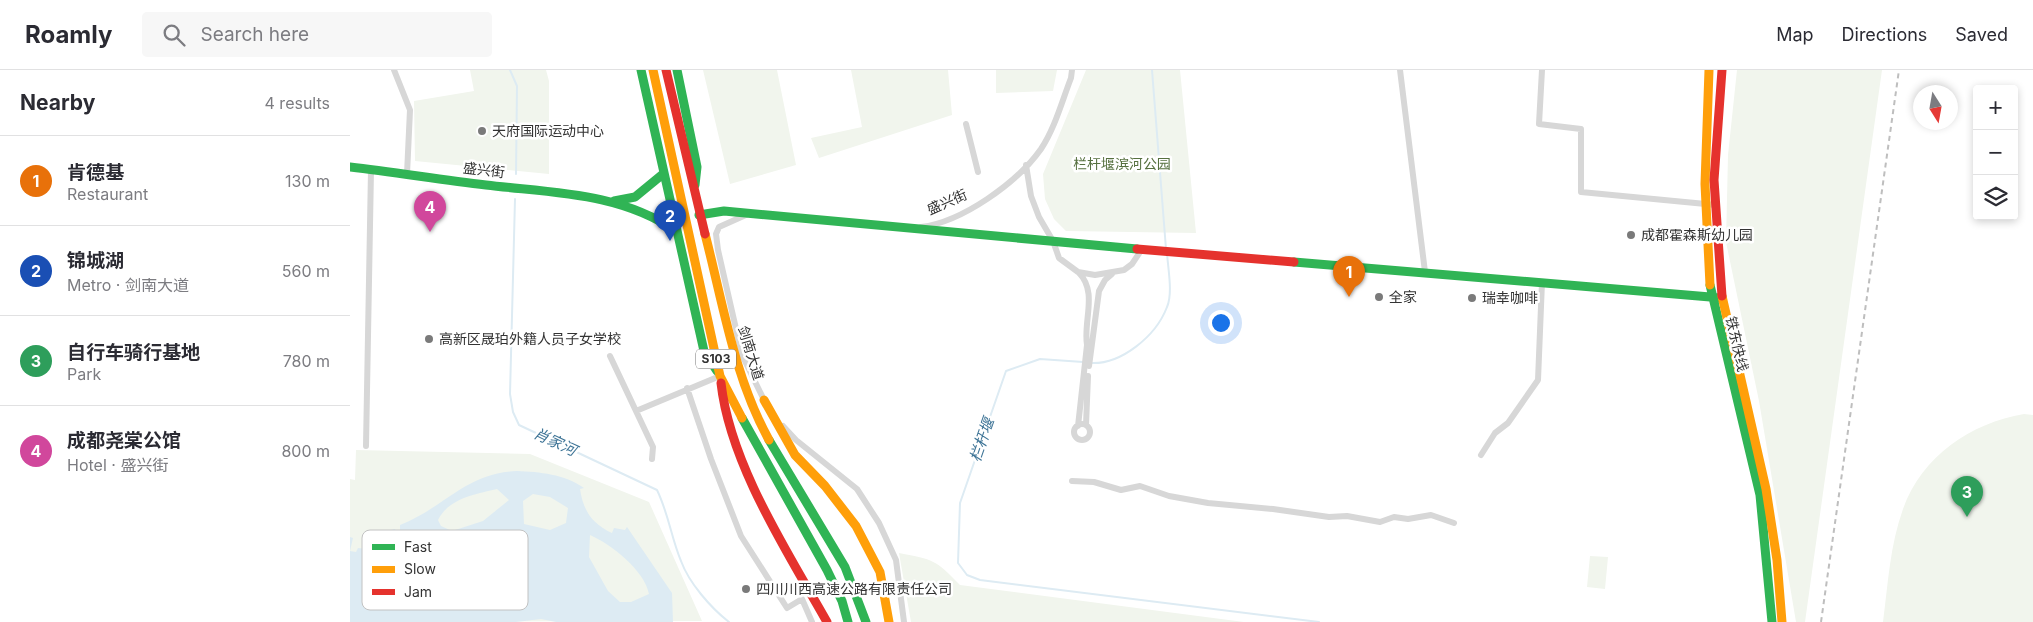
<!DOCTYPE html>
<meta charset="utf-8">
<style>
:root{--surface:#fff;--page:#f7f7f7;--text:#2b2b33;--muted:#7c7c81;--line:#e1e1e2;--accent:#2563eb}
body{margin:0;font-family:Inter,"Noto Sans SC",sans-serif;background:var(--page);color:var(--text)}
.controls{position:absolute;right:15px;top:15px;display:grid;overflow:hidden;border-radius:5px;box-shadow:0 2px 8px #0003}
.controls button{width:45px;height:45px;display:grid;place-items:center;padding:0;border:0;border-bottom:1px solid var(--line);background:var(--surface);color:var(--text);font:25px sans-serif}
.compass{position:absolute;left:1563px;top:15px;width:45px;height:45px;border-radius:50%;background:var(--surface);box-shadow:0 2px 8px #0003;rotate:169deg}
.you{position:absolute;left:870px;top:252px;width:18px;height:18px;margin:-12px;border:4px solid #fff;border-radius:50%;background:#1a73e8;box-shadow:0 0 0 8px #1a73e833}
.badge{display:grid;place-items:center;width:32px;height:32px;border-radius:50%;background:var(--accent);color:#fff;font-size:16px;font-weight:700}
.pin{position:absolute;translate:-50% -41px;filter:drop-shadow(0 1px 2px #0008)}
.pin::after{content:'';position:absolute;top:26px;width:18px;height:15px;background:inherit;clip-path:polygon(0 0,100% 0,50% 100%)}
.list{margin:0;padding:0;list-style:none}
h2{display:flex;justify-content:space-between;align-items:center;height:65px;margin:0;padding:0 20px;font-size:21px}
h2 small{font-size:16px;font-weight:400;color:var(--muted)}
.list li{display:grid;grid-template-columns:32px 1fr auto;gap:15px;align-items:center;box-sizing:border-box;height:90px;padding:0 20px;border-top:1px solid var(--line)}
.list b{display:block;font-size:19px;white-space:nowrap}
.list p{margin:0;font-size:16px;white-space:nowrap;color:var(--muted)}
.list em{font-size:16px;font-style:normal;color:var(--muted)}
.icon{flex:none;width:28px;height:28px;fill:none;stroke:currentColor;stroke-width:2;stroke-linecap:round;stroke-linejoin:round}
.map{position:relative;flex:none;width:1683px;height:552px;overflow:hidden}
header{display:flex;align-items:center;gap:30px;box-sizing:border-box;height:70px;padding:0 25px;background:var(--surface);border-bottom:1px solid var(--line)}
header strong{font-size:24px}
nav{display:flex;gap:28px;margin-inline-start:auto;font-size:18px}
.search{width:350px;height:45px;background:var(--page);display:flex;align-items:center;gap:12px;box-sizing:border-box;padding:0 18px;border-radius:5px;color:var(--muted);font-size:19px}
main{display:flex}
aside{flex:1;background:var(--surface)}
.map>svg:first-child{display:block}
.green{fill:#f1f5ed}
.water{fill:#ddebf3;fill-rule:evenodd}
.lines{fill:none;stroke-linecap:round;stroke-linejoin:round}
.stream{stroke:#ddebf3;stroke-width:2}
.street{stroke:#d7d7d7;stroke-width:6}
.fast{stroke:#30b455;stroke-width:9}
.slow{stroke:#ff9f0a;stroke-width:9}
.jam{stroke:#e5322d;stroke-width:9}
.rail{stroke:#bebebe;stroke-width:2;stroke-dasharray:5 4;stroke-linecap:butt}
.poi-dot{fill:#7a7a7a;stroke:#fff;stroke-width:2}
.labels{text-anchor:middle;stroke-width:5;stroke-linejoin:round;paint-order:stroke}
.shield{fill:#fff;stroke:#707070;stroke-width:1}
.shield-label{font-size:12px;font-weight:bold;fill:#333}
.poi-label{font-size:14px;fill:#333;stroke:#fff;text-anchor:start}
.park-label{font-size:14px;fill:#56703f;stroke:#fff}
.street-label{font-size:14px;fill:#333;stroke:#fff}
.water-label{font-size:15px;font-style:italic;fill:#3f7597;stroke:#fff}
.key{fill:#fff;stroke:#c2c2c2;stroke-width:1}
.key-label{font-size:14px;fill:#333}
</style>
<header>
<strong>Roamly</strong>
<div class="search"><svg class="icon" aria-label="search" viewBox="0 0 24 24"><circle cx="10" cy="10" r="6"/><path d="M15 15l6 6"/></svg>Search here</div>
<nav><a>Map</a><a>Directions</a><a>Saved</a></nav>
</header>
<main>
<aside>
<h2>Nearby<small>4 results</small></h2>
<ul class="list">
<li><span class="badge" style="background:#e8710a">1</span><div><b>肯德基</b><p>Restaurant</p></div><em>130 m</em></li>
<li><span class="badge" style="background:#1a4fb4">2</span><div><b>锦城湖</b><p>Metro · 剑南大道</p></div><em>560 m</em></li>
<li><span class="badge" style="background:#2e9e5b">3</span><div><b>自行车骑行基地</b><p>Park</p></div><em>780 m</em></li>
<li><span class="badge" style="background:#d1479c">4</span><div><b>成都尧棠公馆</b><p>Hotel · 盛兴街</p></div><em>800 m</em></li>
</ul>
</aside>
<div class="map">
<svg width="1683" height="552" viewBox="0 0 1683 552">
<rect width="100%" height="100%" fill="#fff"/>
<path class="green" d="M120,0h76l3,11v93l-134,-13 -1,-60 60,-10z
M353,0h74l19,95 -66,19z
M501,0h97l4,45 -133,43 -8,-20 51,-11z
M646,0h61l-4,21 -57,2z
M736,0h94l16,163 -130,-2 -12,-12 -9,-20 -2,-25z
M1387,0h145l-77,552h-9l-37,-221 -33,-159 2,-87z
M1674,344l9,1v207h-150c5,-38 7,-77 20,-113 19,-53 68,-86 121,-95z
M6,380l174,4 119,48 53,119 -352,1v-143l5,1z
M549,483c35,7 36,6 61,32l284,37h-333z
M1240,486l18,1 -3,32 -18,-2z"/>
<path class="water" d="M167,401c23,1 47,3 67,17l-4,1c3,21 12,35 32,44l2,-5 11,2 2,-3 45,66 1,29h-117l-15,-3 -25,3h-166v-85l3,1 -3,13 6,1 2,-4 8,1 2,-14 11,-2v3h5l-1,-4 12,-3 1,3 4,-1v-6c44,-17 65,-52 117,-54zM147,419l12,11 -26,21 -31,10 -11,-5 -3,-6c11,-22 38,-26 59,-31zM183,424l17,3 18,11 -2,15 -16,7 -26,-6 -1,-23zM240,465c21,9 55,36 59,59l-18,8h-11l-12,-11 -19,-34z"/>
<g class="lines">
<path class="stream" d="M160,0l7,16 -1,88
M802,0l14,179
M165,129l-5,195 3,18 6,13 138,65c12,25 14,47 24,71 8,22 30,47 48,61
M733,292l-43,-3 -34,12 -46,132 -2,60 9,12 13,5 339,42
M740,293c31,2 66,-27 77,-56 6,-14 1,-38 0,-54"/>
<path class="street" d="M44,0l16,40 -3,64
M1050,0l25,202
M1192,0l-3,54 42,5v63l135,13
M616,54l12,48
M676,95l5,31 8,21 14,24 6,17 19,14 17,3 29,-5 8,-6 10,-15
M398,144l-29,13 -3,7 2,16 24,105 23,47
M571,157c41,-5 96,-44 120,-78 14,-21 21,-48 30,-71l1,-8
M260,286l43,91 -1,12
M739,296l10,-75 6,-11 7,-6
M337,318l24,71 30,77 46,72 15,-9 10,23
M286,341l84,-35
M724 362a8 8 0 1 1 16 0a8 8 0 1 1-16 0Z
M736,355l2,-49
M433,356l13,14 61,49 22,34 17,37 8,62
M728,356l9,-81c-4,-24 11,-53 -8,-72
M16,376l5,-276
M1131,385l14,-22 13,-10 30,-43 4,-98
M722,411l22,1 27,8 19,-4 29,10 39,7 65,6 56,8 18,-1 33,6 14,-5 14,2 23,-4 23,8"/>
<path class="fast" d="M291,0l63,281 13,20
M327,0l20,97 -2,18
M0,97c45,5 91,13 136,18 66,8 133,7 190,46
M264,131l21,-4 28,-23
M349,145l25,-4 413,38
M944,192l428,36
M1360,215l50,210 12,127
M392,348l85,152 15,31 6,21
M419,370l76,127 21,55"/>
<path class="slow" d="M303,0l67,306 22,42
M1359,0l-4,114 5,101
M355,164c18,69 29,143 64,206
M1372,226l44,193 11,71 5,62
M414,330l31,55 30,31 31,40 24,46 9,50"/>
<path class="jam" d="M316,0l39,164
M787,179l157,13
M1372,226l-8,-116 8,-110
M371,313c9,81 66,168 106,239"/>
<path class="rail" d="M1471,552l78,-552"/>
</g>
<g class="poi-dot">
<circle cx="132" cy="61" r="5"/>
<circle cx="1281" cy="165" r="5"/>
<circle cx="1029" cy="227" r="5"/>
<circle cx="1122" cy="228" r="5"/>
<circle cx="79" cy="269" r="5"/>
<circle cx="396" cy="519" r="5"/>
</g>
<g class="labels">
<rect class="shield" x="346" y="279.5" width="40" height="19" rx="4"/>
<g class="shield-label">
<text x="366" y="293">S103</text>
</g>
<g class="poi-label">
<text x="142" y="66">天府国际运动中心</text>
<text x="1291" y="170">成都霍森斯幼儿园</text>
<text x="1039" y="232">全家</text>
<text x="1132" y="233">瑞幸咖啡</text>
<text x="89" y="274">高新区晟珀外籍人员子女学校</text>
<text x="406" y="524">四川川西高速公路有限责任公司</text>
</g>
<g class="park-label">
<text x="772" y="99">栏杆堰滨河公园</text>
</g>
<g class="street-label">
<text transform="translate(134 100) rotate(7)" y="5">盛兴街</text>
<text transform="translate(597 132) rotate(-24)" y="5">盛兴街</text>
<text transform="translate(1387 274) rotate(77)" y="5">铁东快线</text>
<text transform="translate(401 283) rotate(73)" y="5">剑南大道</text>
</g>
<g class="water-label">
<text transform="translate(632 370) rotate(-71)" y="5">栏杆堰</text>
<text transform="translate(205 372) rotate(25)" y="5">肖家河</text>
</g>
</g>
<rect x="12" y="460" width="166" height="80" rx="8" class="key"/>
<rect x="22" y="474" width="23" height="6" fill="#30b455"/>
<rect x="22" y="496" width="23" height="7" fill="#ff9f0a"/>
<rect x="22" y="519" width="23" height="6" fill="#e5322d"/>
<g class="key-label">
<text x="54" y="482">Fast</text>
<text x="54" y="504">Slow</text>
<text x="54" y="527">Jam</text>
</g>
</svg>
<div class="controls">
<button>+</button>
<button>−</button>
<button><svg class="icon" aria-label="layers" viewBox="0 0 24 24"><path d="M12 4l9 5-9 5-9-5zM3 14l9 5 9-5"/></svg></button>
</div>
<svg class="compass" viewBox="-18 -18 36 36"><path d="M0-13l5 13h-10z" fill="#e53935"/><path d="M0 13l5-13h-10z" fill="#7c7c81"/></svg>
<div class="you"></div>
<div class="pin badge" style="left:999px;top:227px;background:#e8710a">1</div>
<div class="pin badge" style="left:320px;top:171px;background:#1a4fb4">2</div>
<div class="pin badge" style="left:1617px;top:447px;background:#2e9e5b">3</div>
<div class="pin badge" style="left:80px;top:162px;background:#d1479c">4</div>
</div>
</main>
